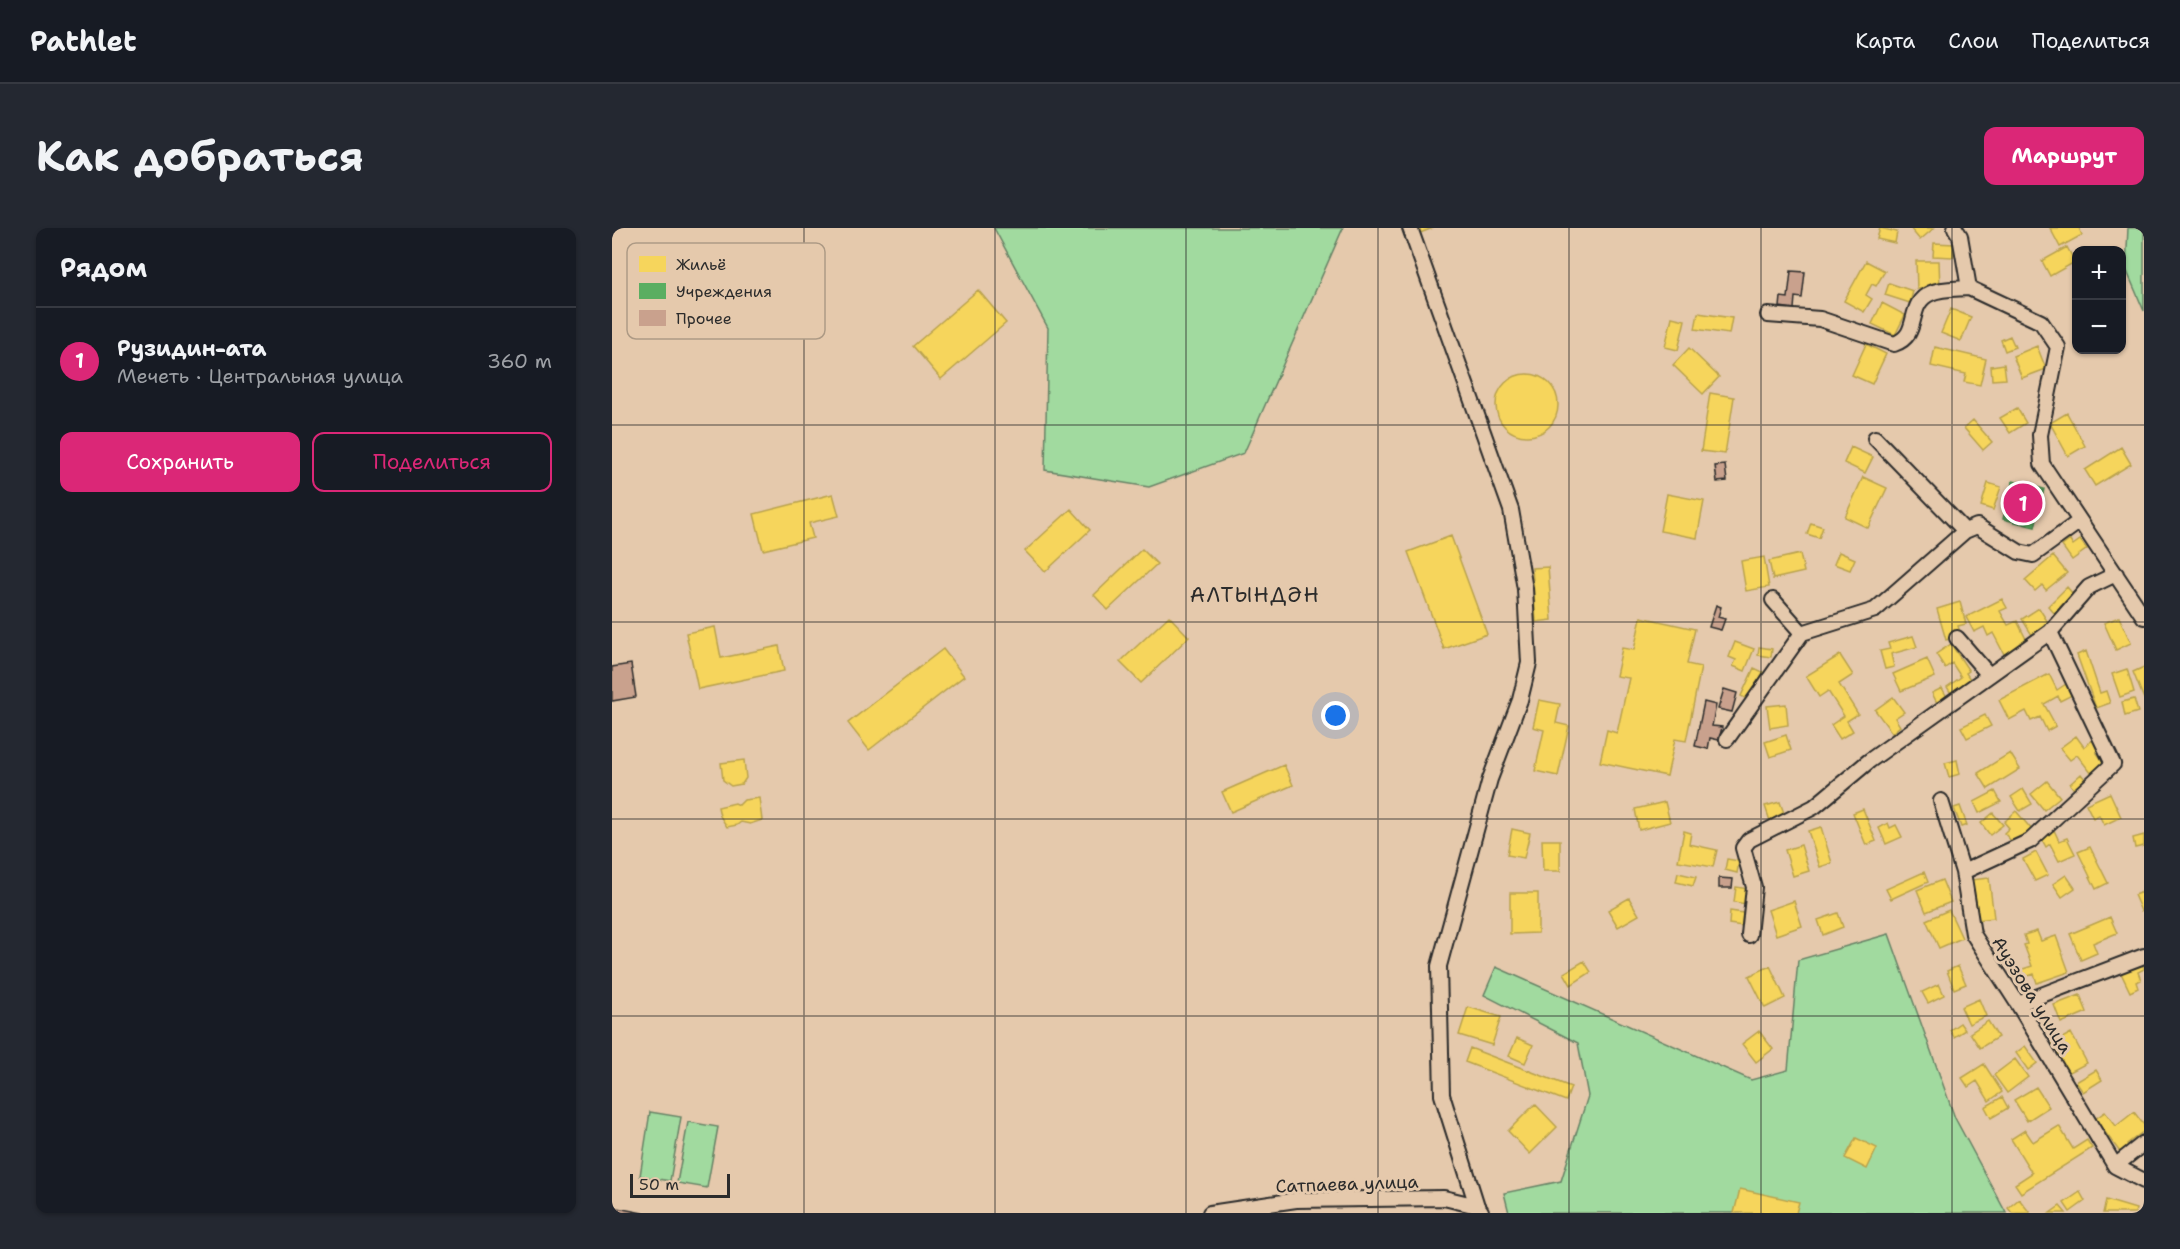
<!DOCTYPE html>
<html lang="ru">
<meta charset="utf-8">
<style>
:root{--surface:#171b24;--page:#242831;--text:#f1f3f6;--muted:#9ea1a6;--line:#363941;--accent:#db2777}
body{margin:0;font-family:"Shantell Sans",sans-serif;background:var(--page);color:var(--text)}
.controls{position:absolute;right:18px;top:18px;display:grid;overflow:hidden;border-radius:12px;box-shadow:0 2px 4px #0004}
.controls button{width:54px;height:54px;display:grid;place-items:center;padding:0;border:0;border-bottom:2px solid var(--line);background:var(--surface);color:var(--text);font:30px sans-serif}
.scale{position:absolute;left:18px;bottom:15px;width:100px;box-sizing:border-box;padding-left:6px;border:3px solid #2b2b2b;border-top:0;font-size:16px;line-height:21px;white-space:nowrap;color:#2b2b2b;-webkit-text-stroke:4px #e5c9ac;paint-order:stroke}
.you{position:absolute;left:724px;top:488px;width:21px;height:21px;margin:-15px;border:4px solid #fff;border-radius:50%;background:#1a73e8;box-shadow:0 0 0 9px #1a73e833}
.badge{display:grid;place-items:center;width:39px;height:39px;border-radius:50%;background:var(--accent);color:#fff;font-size:20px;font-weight:700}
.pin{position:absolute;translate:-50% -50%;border:3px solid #fff;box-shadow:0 2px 6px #0006}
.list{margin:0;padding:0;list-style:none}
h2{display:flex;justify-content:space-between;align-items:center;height:78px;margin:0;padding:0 24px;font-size:26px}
h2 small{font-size:20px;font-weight:400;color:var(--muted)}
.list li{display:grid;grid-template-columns:39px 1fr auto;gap:18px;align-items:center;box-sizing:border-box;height:108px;padding:0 24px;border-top:2px solid var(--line)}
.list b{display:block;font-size:22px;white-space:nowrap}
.list p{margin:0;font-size:20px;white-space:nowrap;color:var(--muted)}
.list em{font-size:20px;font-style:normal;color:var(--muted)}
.actions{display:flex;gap:12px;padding:18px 24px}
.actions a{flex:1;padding:14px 0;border:2px solid var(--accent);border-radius:12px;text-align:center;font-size:21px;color:var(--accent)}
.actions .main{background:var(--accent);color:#fff}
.map{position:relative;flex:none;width:1532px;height:985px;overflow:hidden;border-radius:12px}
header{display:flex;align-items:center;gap:36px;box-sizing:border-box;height:84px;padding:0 30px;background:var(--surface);border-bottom:2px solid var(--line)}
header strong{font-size:28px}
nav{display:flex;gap:33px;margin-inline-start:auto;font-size:21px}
.intro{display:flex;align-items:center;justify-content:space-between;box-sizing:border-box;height:144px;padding:0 36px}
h1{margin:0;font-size:42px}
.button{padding:15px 27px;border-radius:12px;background:var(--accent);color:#fff;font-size:21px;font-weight:700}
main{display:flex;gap:36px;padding:0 36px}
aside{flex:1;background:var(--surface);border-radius:12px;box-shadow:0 2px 4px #0004}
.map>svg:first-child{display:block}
.green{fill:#a1da9f;stroke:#668265;stroke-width:1.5}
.homes{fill:#f6d55c;stroke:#b9a24d;stroke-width:1.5}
.public{fill:#5aae61;stroke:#4c8751;stroke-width:1.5}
.building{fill:#c9a18d;stroke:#2b2b2b;stroke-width:1.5}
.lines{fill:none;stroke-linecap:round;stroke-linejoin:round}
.minor-casing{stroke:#2b2b2b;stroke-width:18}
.minor{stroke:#e5c9ac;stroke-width:14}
.grid{fill:none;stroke:#2b2b2b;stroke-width:1.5;stroke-opacity:0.55}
.labels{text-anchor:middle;stroke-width:6;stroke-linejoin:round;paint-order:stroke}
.street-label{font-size:18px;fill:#2b2b2b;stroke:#e5c9ac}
.quarter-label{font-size:21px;letter-spacing:1.5px;fill:#2b2b2b;stroke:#e5c9ac}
.key{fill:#e5c9ac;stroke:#ad9a85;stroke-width:1.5}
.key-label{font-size:16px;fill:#2b2b2b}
</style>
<header>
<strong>Pathlet</strong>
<nav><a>Карта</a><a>Слои</a><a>Поделиться</a></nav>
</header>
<div class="intro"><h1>Как добраться</h1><a class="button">Маршрут</a></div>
<main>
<aside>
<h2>Рядом<small></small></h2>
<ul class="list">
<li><span class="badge">1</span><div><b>Рузидин-ата</b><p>Мечеть · Центральная улица</p></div><em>360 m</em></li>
</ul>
<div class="actions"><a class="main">Сохранить</a><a>Поделиться</a></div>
</aside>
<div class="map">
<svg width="1532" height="985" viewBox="0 0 1532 985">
<rect width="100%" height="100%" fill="#e5c9ac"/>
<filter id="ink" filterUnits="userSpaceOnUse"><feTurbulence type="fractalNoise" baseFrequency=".0167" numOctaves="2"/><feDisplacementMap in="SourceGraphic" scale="12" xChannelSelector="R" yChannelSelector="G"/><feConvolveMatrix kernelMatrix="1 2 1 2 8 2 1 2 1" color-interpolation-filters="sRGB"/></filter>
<g filter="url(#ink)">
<path class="green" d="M382,0h349l-99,225 -95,34 -104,-17 3,-142z
M1516,0h16v83l-18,-42z
M1277,706l66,184 51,95h-497l-5,-20 57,-12 27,-85 -10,-53 -94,-48 12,-28 255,113 37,-10 10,-110z
M38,884l31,5 -11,64 -30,-5z
M76,894l30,5 -11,61 -30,-5z"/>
<path class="homes" d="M806,0h15l-13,5z
M1268,0l17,4 -2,11 -18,-4z
M1298,0h24l-14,12z
M1438,0h29l3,7 -22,12z
M1322,15l20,1 -1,13 -20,-1z
M1455,19l8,15 -25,14 -8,-15z
M1254,33l19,10 -9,15 -4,-2 -6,11 6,4 -8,13 -20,-11z
M1304,33h23l1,27 -23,1z
M1277,55l24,8 -3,12 -25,-8z
M366,62l28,33 -65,56 -28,-33z
M1270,75l23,12 -10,20 -23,-11z
M1339,81l20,8 -10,24 -20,-8z
M1086,85l34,5 -3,16 -34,-5z
M1060,89l13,3 -7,30 -13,-3z
M1398,108l5,11 -10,4 -4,-11z
M1254,116l20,10 -14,30 -20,-9z
M1425,118l9,23 -24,9 -9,-22z
M1323,119l51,12 -6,26 -16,-3 2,-8 -35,-8z
M1077,120l30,29 -16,17 -30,-29z
M1392,136l2,15 -14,1 -1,-14z
M884 177a31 31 0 1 1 62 0a31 31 0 1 1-62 0Z
M1098,165l24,4 -9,57 -24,-3z
M1405,180l9,15 -16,10 -10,-15z
M1455,185l18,33 -17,10 -18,-33z
M1361,192l19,22 -9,8 -19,-22z
M1239,219l22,10 -8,16 -21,-10z
M1509,219l10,17 -36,22 -10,-16z
M1251,249l24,11 -19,40 -23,-11z
M1376,255l13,4 -8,23 -12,-4z
M221,266l6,22 -30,7 4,15 -50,12 -9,-36z
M1055,266l37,7 -7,37 -37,-7z
M459,281l19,21 -45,42 -20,-21z
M1199,295l12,4 -4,11 -12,-4z
M839,308l36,98 -43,15 -36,-97z
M1458,312l3,5 7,-5 7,9 -15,11 -10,-14z
M530,321l15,15 -49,46 -14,-15z
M1227,324l16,7 -5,11 -16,-6z
M1188,326l4,18 -31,7 -4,-18z
M1441,328l14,17 -21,17 -4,-5 -7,6 -10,-11z
M1152,329l5,30 -23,4 -5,-30z
M936,339l4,53 -16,2 -4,-54z
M1455,359l6,7 -19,19 -6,-7z
M1390,371l5,9 -7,3 8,14 9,-4 11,22 -23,13 -12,-23 -5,3 -4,-9 -10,5 -8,-15z
M1348,374l6,22 -8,2 3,9 -15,5 -9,-31z
M1427,380l10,16 -17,11 -10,-16z
M557,388l20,21 -48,46 -21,-21z
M1029,389l54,12 -8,35 14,3 -15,74 -11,-2 -8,37 -67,-14 7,-32 10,3 12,-55 -13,-2 6,-28 12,2z
M1507,389l12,26 -15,7 -12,-27z
M103,399l6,31 58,-12 5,25 -86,18 -12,-56z
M1301,408l4,11 -26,7 3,13 -9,2 -5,-18 10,-2 -2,-6z
M1123,414l19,7 -9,22 -12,-5 3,-6 -7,-3z
M1339,416l18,27 -3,2 6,9 -20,13 -5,-8 14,-10 -9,-14 -7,5 -9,-14z
M1147,419l13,2 -1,8 -13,-2z
M331,421l21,27 -95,74 -21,-27z
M1474,423l14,42 6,-2 4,12 -14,5 -19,-53z
M1228,427l13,20 -14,9 19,30 -11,7 6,10 -13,8 -9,-14 13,-9 -16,-25 -9,6 -13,-21z
M1315,431l8,18 -34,14 -8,-17z
M1532,439v32l-11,-27z
M1142,440l9,4 -3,6 3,2 -14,20 -8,-4z
M1515,441l7,23 -14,5 -8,-23z
M1437,446l8,16 9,-6 6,11 -12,6 -2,-5 -14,8 12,22 -9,5 -7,-14 -9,4 -5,-10 -17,9 -10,-20z
M1330,460l6,11 -10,6 -6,-12z
M1281,469l11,15 -9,6 5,8 -8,7 -17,-23z
M1522,471l4,13 -13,4 -3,-14z
M927,472l21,4 -4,19 13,3 -11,50 -23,-5 9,-41 -11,-3z
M1174,476l2,21 -18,3 -3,-22z
M1373,487l6,11 -24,12 -6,-11z
M1174,507l5,15 -21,7 -5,-15z
M1464,508l8,11 10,-8 7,9 -5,4 9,12 -13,10 -15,-19 -7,5 -10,-12z
M1398,525l10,16 -32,20 -10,-16z
M132,532l2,18 -4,6 -11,2 -8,-6 -2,-17z
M1345,532l3,14 -11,3 -4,-14z
M672,537l9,20 -62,27 -9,-20z
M1469,546l7,9 -12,9 -6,-8z
M1435,553l13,16 -16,13 -13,-16z
M1411,561l9,15 -12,7 -9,-14z
M1383,563l6,11 -22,11 -5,-11z
M1498,565l11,24 -17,8 -5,-10 -6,3 -7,-14z
M147,570l3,22 -12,4 -9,-2 -4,3 -10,2 -7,-11 -2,-9 17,-4 4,2 5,-5z
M1053,574l5,20 -31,8 -4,-21z
M1168,574l5,14 -15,5 -5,-15z
M1348,578l7,19 -6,2 -7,-19z
M1251,581l13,32 -10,4 -13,-32z
M1404,583l16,19 -17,15 -11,-12 5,-5 -5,-6z
M1381,585l10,12 -13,10 -9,-12z
M1276,595l2,5 6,-3 6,12 -16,7 -7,-16z
M1209,599l11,36 -12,4 -12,-36z
M900,601l18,4 -6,25 -17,-3z
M1442,602l5,11 8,-3 8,16 -16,7 -9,-17 -4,3 -6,-11z
M1072,603l7,2 -2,11 28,6 -4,17 -35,-6z
M1532,607v11l-9,2 -2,-10z
M930,612h18v31h-17z
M1189,617l8,26 -16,5 -8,-26z
M1478,619l18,36 -12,6 -18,-37z
M1424,624l12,23 -13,6 -12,-22z
M1115,631l12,2 -2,12 -12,-3z
M1312,644l4,10 -37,17 -5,-10z
M1066,645l18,4 -3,9 -17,-4z
M1454,647l9,13 -13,9 -9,-13z
M1377,650l5,40 -18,2 -5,-40z
M1330,652l9,22 -25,10 -9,-22z
M1124,659l13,2 -3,15 -12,-2z
M1530,664l2,17 -3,2 -7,-16z
M898,665h28v40l-28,1z
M1017,670l10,17 -21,12 -10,-17z
M1182,673l8,25 -26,9 -8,-25z
M1337,682l13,28 -23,10 -13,-28z
M1118,683l13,2 -1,13 -13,-2z
M1226,685l5,14 -20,8 -5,-15z
M1498,689l7,16 -24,10 4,10 -16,7 -11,-26z
M1425,703l4,10 15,-5 13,36 -32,11 -3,-9 -17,6 -3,-8 18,-6 -8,-21 3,-1 -3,-9z
M972,733l7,11 -20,13 -7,-12z
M1531,735l1,6 -6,3 3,8 -5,2 2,6 -8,4 -9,-19z
M1158,738l15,32 -20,10 -16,-32z
M1346,738l8,18 -12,5 -7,-18z
M1327,756l5,11 -16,8 -6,-11z
M1468,767l7,17 -26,11 -7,-18z
M1367,771l7,17 -17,8 -8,-17z
M856,779l33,10 -9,28 -33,-10z
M1376,793l10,16 -18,11 -10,-15z
M1348,795l5,7 -11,7 -4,-7z
M1147,803l14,18 -17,13 -14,-18z
M1459,805l16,30 -21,11 -16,-29z
M905,810l16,7 -8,18 -16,-7z
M1413,818l12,17 -9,7 -12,-17z
M858,820l101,39 -5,14 -101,-39z
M1403,831l13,18 -21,16 -13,-18z
M1372,836l18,28 -13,9 -12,-20 -9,6 -6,-9z
M1484,842l6,10 -19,12 -7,-10z
M1424,859l13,20 -22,14 -13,-21z
M1390,869l6,11 -17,10 -6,-11z
M923,876l22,23 -27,27 -22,-23z
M1493,884l11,14 18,-14 10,13v6l-17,13 4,6 -8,6 -28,-37z
M1447,898l14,23 14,-9 5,8 -71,45 -6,-9 17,-11 -21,-34 14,-9 8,12z
M1244,910l21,10 -10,21 -22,-11z
M1128,961l59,13 -3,11h-62z
M1468,964l5,9 -15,11 -6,-9z
M1407,971l11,14h-18l-4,-5z
M1494,972l30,9 -1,4h-32z
M1448,978l6,7h-16z"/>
<path class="public" d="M1401,253l31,8 -9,38 -32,-8z"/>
<path class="building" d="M1179,43l14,1 -3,26 -7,-1 -1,12 -14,-2 1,-10 7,1z
M1113,237l2,16 -10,1 -2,-16z
M1104,377l5,2 -3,10 7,2 -4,11 -12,-3z
M19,436l5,33 -24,4v-34z
M1112,461l13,4 -5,19 -14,-3z
M1092,474l12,3 -4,21 10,1 -3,13 -9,-2 -2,11 -13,-3z
M1107,650l14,1 -1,9h-13z
M0,979l31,6h-31z"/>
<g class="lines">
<defs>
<path id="minor" d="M798,0l101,282 14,79 4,74 -9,37 -30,79 -51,187 3,129 35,111
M1343,0l5,8 9,52 72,34 17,25 -18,88 2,29 102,153
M1156,87l52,4 74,25c28,-9 11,-40 37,-51 10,-5 26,-4 38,-5
M1263,210l90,93
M1161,372l29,33 73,-23 90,-79 12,-5 42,26 14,3 47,-34
M1345,410l32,37
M1115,511l75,-106
M1329,573l22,71 10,62 45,70 97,162 29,15
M1351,644l67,-31 83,-77 -63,-132
M1137,707l5,-48 -11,-39 6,-8 65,-33 55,-46 181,-129 39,-45 27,-13
M1406,776l126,-48
M1503,938l29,-23
M598,985l86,-13 148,-2 33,8 4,5"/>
</defs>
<use href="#minor" class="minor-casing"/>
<use href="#minor" class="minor"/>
</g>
</g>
<path class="grid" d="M192,0v985M383,0v985M574,0v985M766,0v985M957,0v985M1149,0v985M1340,0v985M0,197h1532M0,394h1532M0,591h1532M0,788h1532"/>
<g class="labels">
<g class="street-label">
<text transform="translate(1420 767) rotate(58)" y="6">Ауэзова улица</text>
<text transform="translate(735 956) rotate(-2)" y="6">Сатпаева улица</text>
</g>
<g class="quarter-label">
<text x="643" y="374">АЛТЫНДӘН</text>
</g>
</g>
<rect x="15" y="15" width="198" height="96" rx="9" class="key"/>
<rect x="27" y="28" width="27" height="16" fill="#f6d55c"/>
<rect x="27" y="55" width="27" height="16" fill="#5aae61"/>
<rect x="27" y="82" width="27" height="16" fill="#c9a18d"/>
<g class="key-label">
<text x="64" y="42">Жильё</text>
<text x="64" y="69">Учреждения</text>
<text x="64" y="96">Прочее</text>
</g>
</svg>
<div class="controls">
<button>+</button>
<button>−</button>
</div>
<div class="scale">50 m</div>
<div class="you"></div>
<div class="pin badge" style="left:1411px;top:275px">1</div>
</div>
</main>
